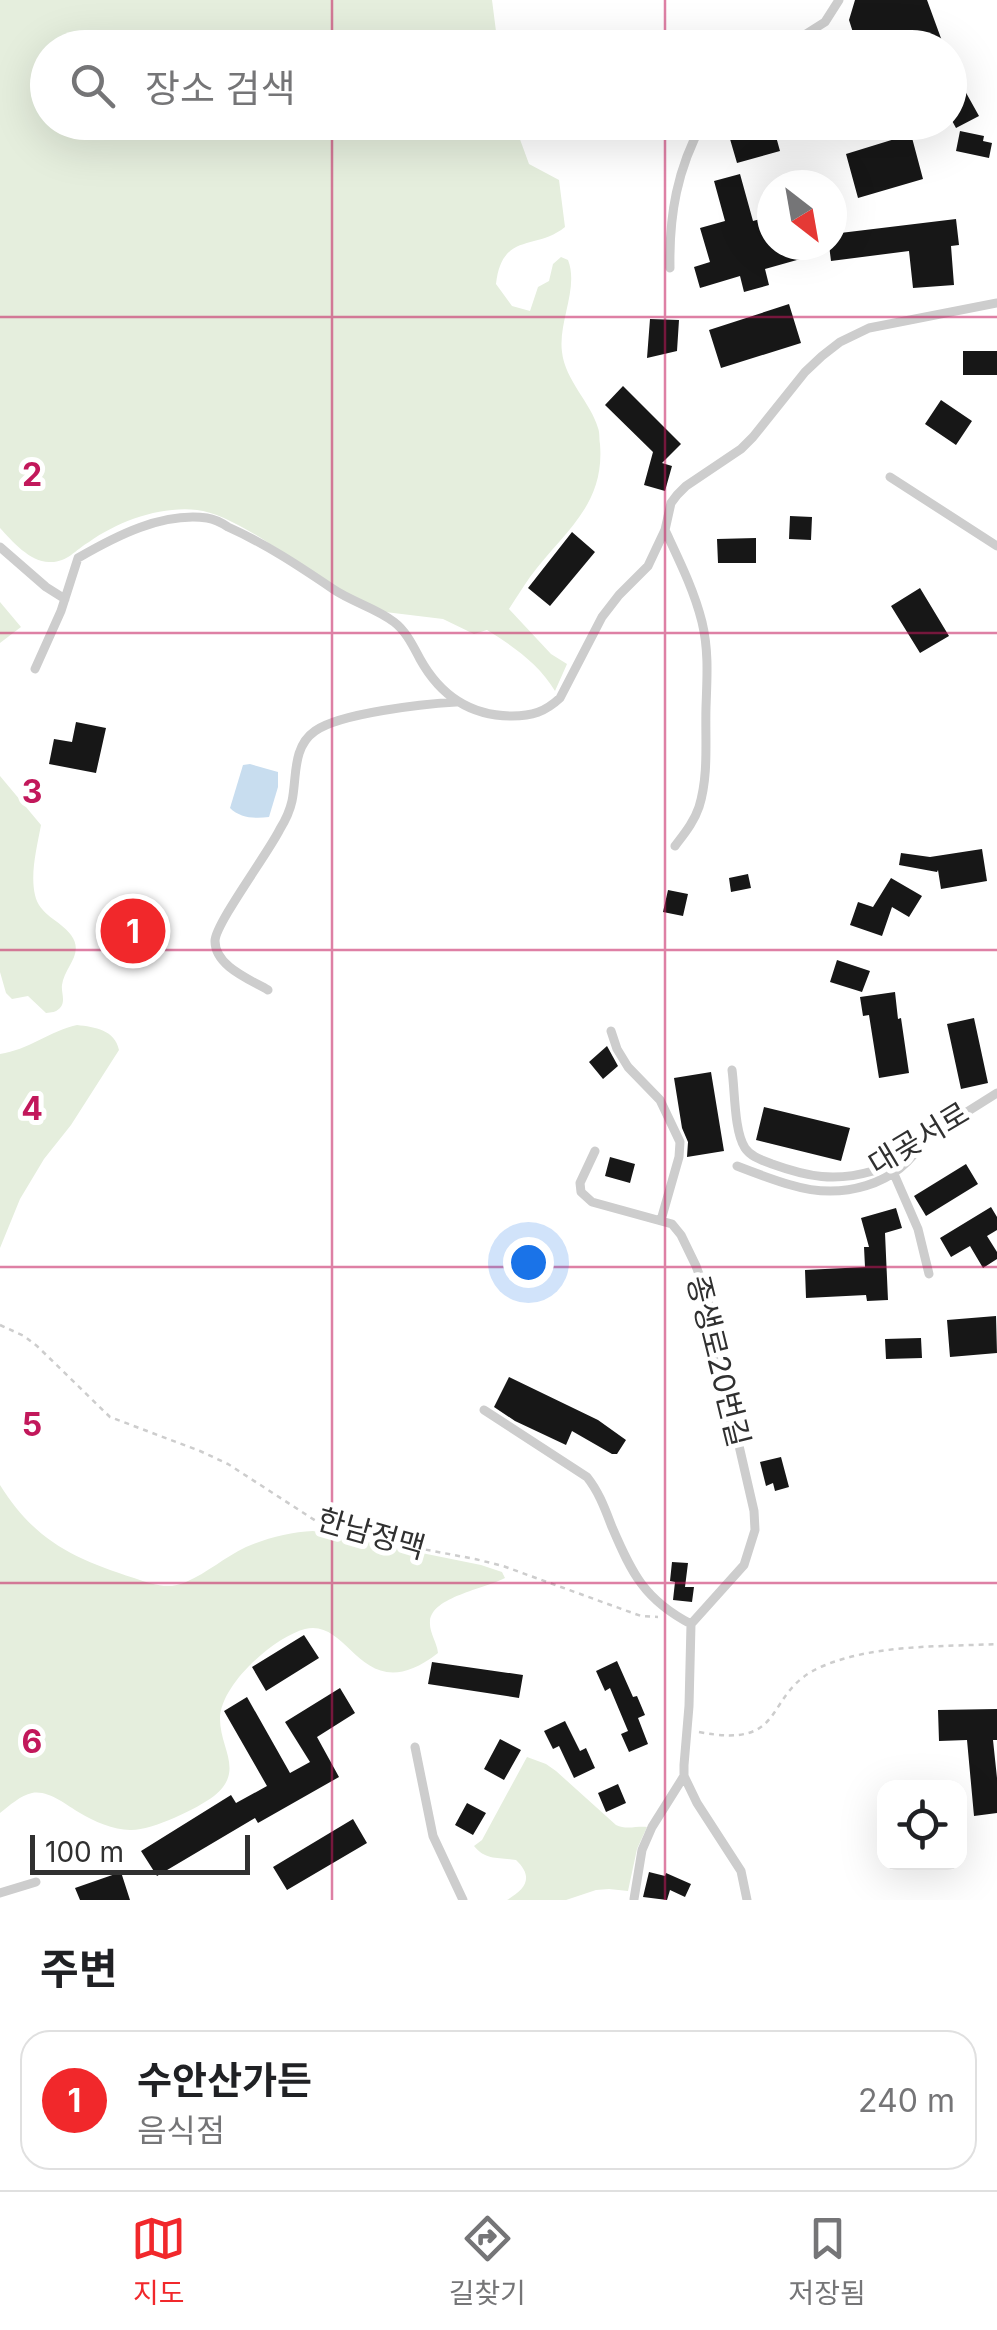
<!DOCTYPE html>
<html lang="ko">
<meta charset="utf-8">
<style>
:root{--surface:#fff;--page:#f6f6f6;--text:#202124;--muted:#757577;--line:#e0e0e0;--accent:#f1282b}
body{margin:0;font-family:Inter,"Noto Sans KR",sans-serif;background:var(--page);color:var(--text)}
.controls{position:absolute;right:30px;bottom:30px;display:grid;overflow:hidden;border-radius:20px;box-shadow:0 10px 40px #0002}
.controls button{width:90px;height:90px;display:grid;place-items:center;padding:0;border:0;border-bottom:2px solid var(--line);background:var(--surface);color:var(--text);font:50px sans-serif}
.compass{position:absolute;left:757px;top:170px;width:90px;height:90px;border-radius:50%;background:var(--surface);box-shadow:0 10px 40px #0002;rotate:149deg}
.scale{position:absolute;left:30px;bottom:25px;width:220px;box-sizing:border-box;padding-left:10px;border:5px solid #303030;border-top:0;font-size:28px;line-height:35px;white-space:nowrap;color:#303030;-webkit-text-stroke:8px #fff;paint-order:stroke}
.you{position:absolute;left:528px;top:1262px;width:35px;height:35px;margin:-25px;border:8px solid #fff;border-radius:50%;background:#1a73e8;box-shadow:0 0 0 15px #1a73e833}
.badge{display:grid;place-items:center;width:65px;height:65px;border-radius:50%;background:var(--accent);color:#fff;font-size:32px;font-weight:700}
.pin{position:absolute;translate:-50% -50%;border:5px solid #fff;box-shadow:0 2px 10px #0006}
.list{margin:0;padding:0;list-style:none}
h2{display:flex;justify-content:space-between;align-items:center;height:130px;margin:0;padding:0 40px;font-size:42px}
h2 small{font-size:32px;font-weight:400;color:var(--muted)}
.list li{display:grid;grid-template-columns:65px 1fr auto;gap:30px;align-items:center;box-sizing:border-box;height:140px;margin:0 20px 20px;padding:0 20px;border:2px solid var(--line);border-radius:30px}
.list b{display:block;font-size:38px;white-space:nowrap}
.list p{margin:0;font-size:32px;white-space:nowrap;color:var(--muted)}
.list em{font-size:32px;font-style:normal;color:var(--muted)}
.icon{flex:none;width:55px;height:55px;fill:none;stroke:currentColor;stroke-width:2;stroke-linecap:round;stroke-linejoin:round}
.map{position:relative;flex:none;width:997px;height:1900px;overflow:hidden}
.search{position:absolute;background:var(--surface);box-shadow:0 10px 40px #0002;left:30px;right:30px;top:30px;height:110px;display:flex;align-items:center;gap:25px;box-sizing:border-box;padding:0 35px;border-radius:55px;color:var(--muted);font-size:38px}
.sheet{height:290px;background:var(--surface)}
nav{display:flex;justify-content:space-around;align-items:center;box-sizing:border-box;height:140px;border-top:2px solid var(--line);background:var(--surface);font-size:28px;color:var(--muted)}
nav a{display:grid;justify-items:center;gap:5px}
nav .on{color:var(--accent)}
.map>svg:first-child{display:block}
.green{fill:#e5eedd}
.water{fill:#c8ddef}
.building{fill:#171717}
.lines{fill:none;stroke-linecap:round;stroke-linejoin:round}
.path{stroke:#cdcdcd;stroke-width:2.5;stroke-dasharray:5 5;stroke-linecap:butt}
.service{stroke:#cdcdcd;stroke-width:9}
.grid{fill:none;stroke:#c2185b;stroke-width:2.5;stroke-opacity:0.55}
.labels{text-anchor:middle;stroke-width:10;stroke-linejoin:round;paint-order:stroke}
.street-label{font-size:30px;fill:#303030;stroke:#fff}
.grid-label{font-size:32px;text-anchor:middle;font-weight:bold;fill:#c2185b;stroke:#fff;stroke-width:10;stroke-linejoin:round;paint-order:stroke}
</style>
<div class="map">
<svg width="997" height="1900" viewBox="0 0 997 1900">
<rect width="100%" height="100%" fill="#fff"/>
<path class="green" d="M0,0h492l6,47 -450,1v74l466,1 15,41 30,16 6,47c-29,24 -63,4 -69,57l16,22 18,5 8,-24 11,-6 4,-17 8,-7 7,3c11,28 -10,62 -6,92 3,28 29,51 36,76 2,5 1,11 2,16 5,62 -36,87 -70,133 -7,10 -14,21 -21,32l42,45 16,10 -12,27c-16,-27 -42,-45 -68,-61l-13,4 -31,-15 -66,-8 -22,-8c-37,-25 -117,-89 -158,-93 -37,-4 -78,11 -108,32 -14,8 -22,21 -40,20 -19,0 -37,-21 -49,-34z
M0,602l21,25 -21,16z
M0,776l41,49c-4,22 -11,48 -6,70 4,20 25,25 36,40 14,19 -7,32 -9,50 -1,8 4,16 -2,23 -5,5 -8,4 -14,5l-18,-17 -16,3 -6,-6 -6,-21z
M77,1025c18,2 38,5 42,25l-48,75 -27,34 -24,40 -20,49v-194c28,-4 50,-23 77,-29z
M0,1485c34,55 74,74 134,93 18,6 34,12 52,4 21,-9 39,-25 60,-35 21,-9 45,-15 67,-16l168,34 21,7 3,6c-21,11 -73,19 -75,43 -1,12 7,21 8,32 -76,59 -87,-36 -133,-24 -31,8 -85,56 -85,90 0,30 25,52 -6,77 -17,13 -63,35 -84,34 -16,0 -37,-9 -50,-17 -14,-8 -31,-23 -48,-20 -11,2 -23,13 -32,20z
M527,1757l19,7 10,7 60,54c10,5 20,1 31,2l-10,22 -9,42 -19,-2 -13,1 -30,10h-59c19,-11 27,-23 9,-40 -17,-3 -30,1 -42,-14l8,-6z"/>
<path class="water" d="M250,764l28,8v15l-9,30c-14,2 -29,1 -39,-9l13,-43z"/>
<path class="building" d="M855,0h72l15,41 -19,7h-65l-9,-28z
M950,64l29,52 -23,12 -6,-11z
M725,122h47l8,29 -43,12z
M819,122h35l1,3 -32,10z
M960,131l24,5 -1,5 9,2 -3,15 -33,-7z
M911,134l12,45 -65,19 -12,-44z
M740,174l13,47 19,-5v29h28l4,13 -39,11 4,16 -25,7 -4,-16 -40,12 -6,-21 16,-5 -10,-34 25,-7 -11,-40z
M956,219l3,26 -8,1 3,39 -41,3 -4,-37 -78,10 -2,-16h3v-11z
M789,304l12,39 -80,25 -12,-38z
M650,319l29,1 -2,31 -30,7z
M963,351h34v24h-34z
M623,386l58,58 -19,19 10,3 -7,25 -21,-6 9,-33 -48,-47z
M941,400l31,21 -16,24 -31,-21z
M790,516l22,1 -1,23 -22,-1z
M572,532l23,20 -45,54 -22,-18z
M756,538v25h-38l-1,-24z
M920,588l29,48 -29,17 -29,-47z
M76,722l30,6 -10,45 -47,-9 5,-25 18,3z
M982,849l5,32 -46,8 -3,-19 -1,2 -38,-7 2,-12 29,4z
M748,874l3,14 -20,4 -2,-14z
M891,878l31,18 -13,21 -17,-10 -10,29 -32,-11 8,-23 15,5z
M668,890l20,4 -5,22 -20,-4z
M133,905l14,5 -6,16 4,10 18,7 -7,15 -38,-15z
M837,960l33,11 -8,21 -32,-10z
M895,992l3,27 3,-1 8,55 -30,5 -10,-63 -6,1 -3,-19z
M974,1018l14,65 -27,6 -14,-65z
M607,1046l11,20 -15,13 -14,-17z
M711,1072l13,79 -37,6 1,-15 -6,-14 -8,-50z
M764,1107l86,21 -9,33 -85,-21z
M610,1157l25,7 -5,19 -25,-7z
M966,1164l12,20 -52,32 -12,-20z
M991,1207l6,10v13l-10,6 10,16v7l-14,9 -13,-22 -19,11 -11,-19z
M896,1208l6,20 -17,5 3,67 -21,1 -1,-6 -60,3 -1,-28 60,-3 -1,-20h5l-8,-29z
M996,1316l1,37 -47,4 -3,-37z
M921,1338l1,20 -36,1 -1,-20z
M509,1377l89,43 28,20 -9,14h-5l-40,-23 -6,14 -51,-24 -21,-14z
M781,1457l8,30 -14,4 -2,-8 -7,3 -6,-24z
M672,1562l16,1 -3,24h9l-2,15 -19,-2 2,-18 -5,-1z
M304,1635l15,23 -53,33 -14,-24z
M617,1661l16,36 4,-1 8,19 -7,3 10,26 -19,8 -8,-18 7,-3 -18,-43 -5,3 -9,-20z
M432,1662l91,13 -4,23 -91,-14z
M340,1688l15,25 -38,24 22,40 -81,46 -3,-5 -98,58 -16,-25 90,-56 5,8 31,-17 -43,-75 23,-14 43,76 20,-11 -25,-40z
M997,1709v31h-4l4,38v35l-23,3 -7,-76 -28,1 -1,-31z
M565,1721l15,30 6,-3 9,20 -21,10 -15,-32 -6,3 -9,-18z
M500,1739l21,11 -17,30 -20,-11z
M618,1784l8,19 -20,9 -8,-19z
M467,1803l19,10 -13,22 -18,-10z
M353,1819l14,24 -80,47 -14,-23z
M121,1872l9,28h-50l-5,-12z
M649,1872l16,4 1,-3 25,11 -6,13 -15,-7 -3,10 -24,-3z"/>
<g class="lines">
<path class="path" d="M0,1325l24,11 13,10 73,71 90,34 28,13 88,57 64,20 95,18 28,7 138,50 17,1
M699,1732c93,18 61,-40 124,-66 53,-22 117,-19 174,-22"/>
<path class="service" d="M784,48l41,-26 14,-22
M670,268c-1,-53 7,-99 33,-146
M890,477l107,69
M665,530c14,30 29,60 37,92 7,29 5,56 4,85 -1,33 3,68 -7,100 -5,15 -15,27 -24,39
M0,547l46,40 19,12
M35,669l26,-58 17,-53c38,-22 84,-46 129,-40 7,1 15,5 21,9 38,17 71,39 105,62 19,13 43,19 61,33 12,9 19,24 26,37 20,36 50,57 92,57 20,0 33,-4 48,-18l42,-81 17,-22 29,-29 17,-36 6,-27 6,-8 9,-9 55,-37 12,-12 52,-65 17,-16 18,-14 29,-14 128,-25
M268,990c-19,-11 -53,-24 -53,-49 0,-17 54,-89 65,-112 5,-8 10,-19 12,-28 5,-24 0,-54 23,-70 25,-18 109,-27 141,-29
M611,1031l6,18 11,18 32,33 20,42 -1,15 -18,63
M732,1070c3,21 2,61 13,78 6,9 17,12 27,16 36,13 63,18 101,7l124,-78
M595,1151l-15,32 1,9 11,10 80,22 9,11 15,31 12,33 15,102 14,36 17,74 1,19 -11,35 -53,59 -2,82 -5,59v11l13,27 44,68 6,29
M737,1166c18,7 36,14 54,19 49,15 107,2 133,-46
M894,1174l24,55 11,45
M484,1410l103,67c12,15 18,32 25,50 20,47 33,73 79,97
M415,1747l18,89 30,64
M0,1893l36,-11
M634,1899l8,-49 10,-23 32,-51"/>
</g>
<path class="grid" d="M332,0v48M665,0v48M332,122v1778M665,122v1778M0,317h997M0,633h997M0,950h997M0,1267h997M0,1583h997"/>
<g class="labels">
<g class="street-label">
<text transform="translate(919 1139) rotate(-31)" y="10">대곶서로</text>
<text transform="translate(718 1361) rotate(76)" y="10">종생로20번길</text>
<text transform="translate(371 1534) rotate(16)" y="10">한남정맥</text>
</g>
</g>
<g class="grid-label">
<text x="32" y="486">2</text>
<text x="32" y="803">3</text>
<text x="32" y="1120">4</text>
<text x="32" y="1436">5</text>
<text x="32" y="1753">6</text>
</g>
</svg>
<div class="controls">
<button><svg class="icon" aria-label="locate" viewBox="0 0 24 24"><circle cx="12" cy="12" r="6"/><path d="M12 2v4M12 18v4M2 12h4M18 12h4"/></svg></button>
</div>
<svg class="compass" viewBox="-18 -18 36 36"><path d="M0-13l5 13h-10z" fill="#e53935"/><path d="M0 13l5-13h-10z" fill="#757577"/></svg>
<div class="scale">100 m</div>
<div class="you"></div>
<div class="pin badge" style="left:133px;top:931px">1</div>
<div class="search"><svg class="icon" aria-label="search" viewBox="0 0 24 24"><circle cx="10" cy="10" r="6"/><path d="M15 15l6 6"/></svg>장소 검색</div>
</div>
<section class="sheet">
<h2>주변<small></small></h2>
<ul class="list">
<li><span class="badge">1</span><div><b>수안산가든</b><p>음식점</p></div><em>240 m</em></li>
</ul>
</section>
<nav>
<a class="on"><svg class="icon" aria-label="map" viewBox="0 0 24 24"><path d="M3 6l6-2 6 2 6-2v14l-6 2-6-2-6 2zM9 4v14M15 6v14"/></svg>지도</a>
<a><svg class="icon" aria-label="directions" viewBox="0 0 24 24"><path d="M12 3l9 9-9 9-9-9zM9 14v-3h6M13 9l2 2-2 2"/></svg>길찾기</a>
<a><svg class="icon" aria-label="saved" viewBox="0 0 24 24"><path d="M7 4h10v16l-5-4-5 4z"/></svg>저장됨</a>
</nav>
